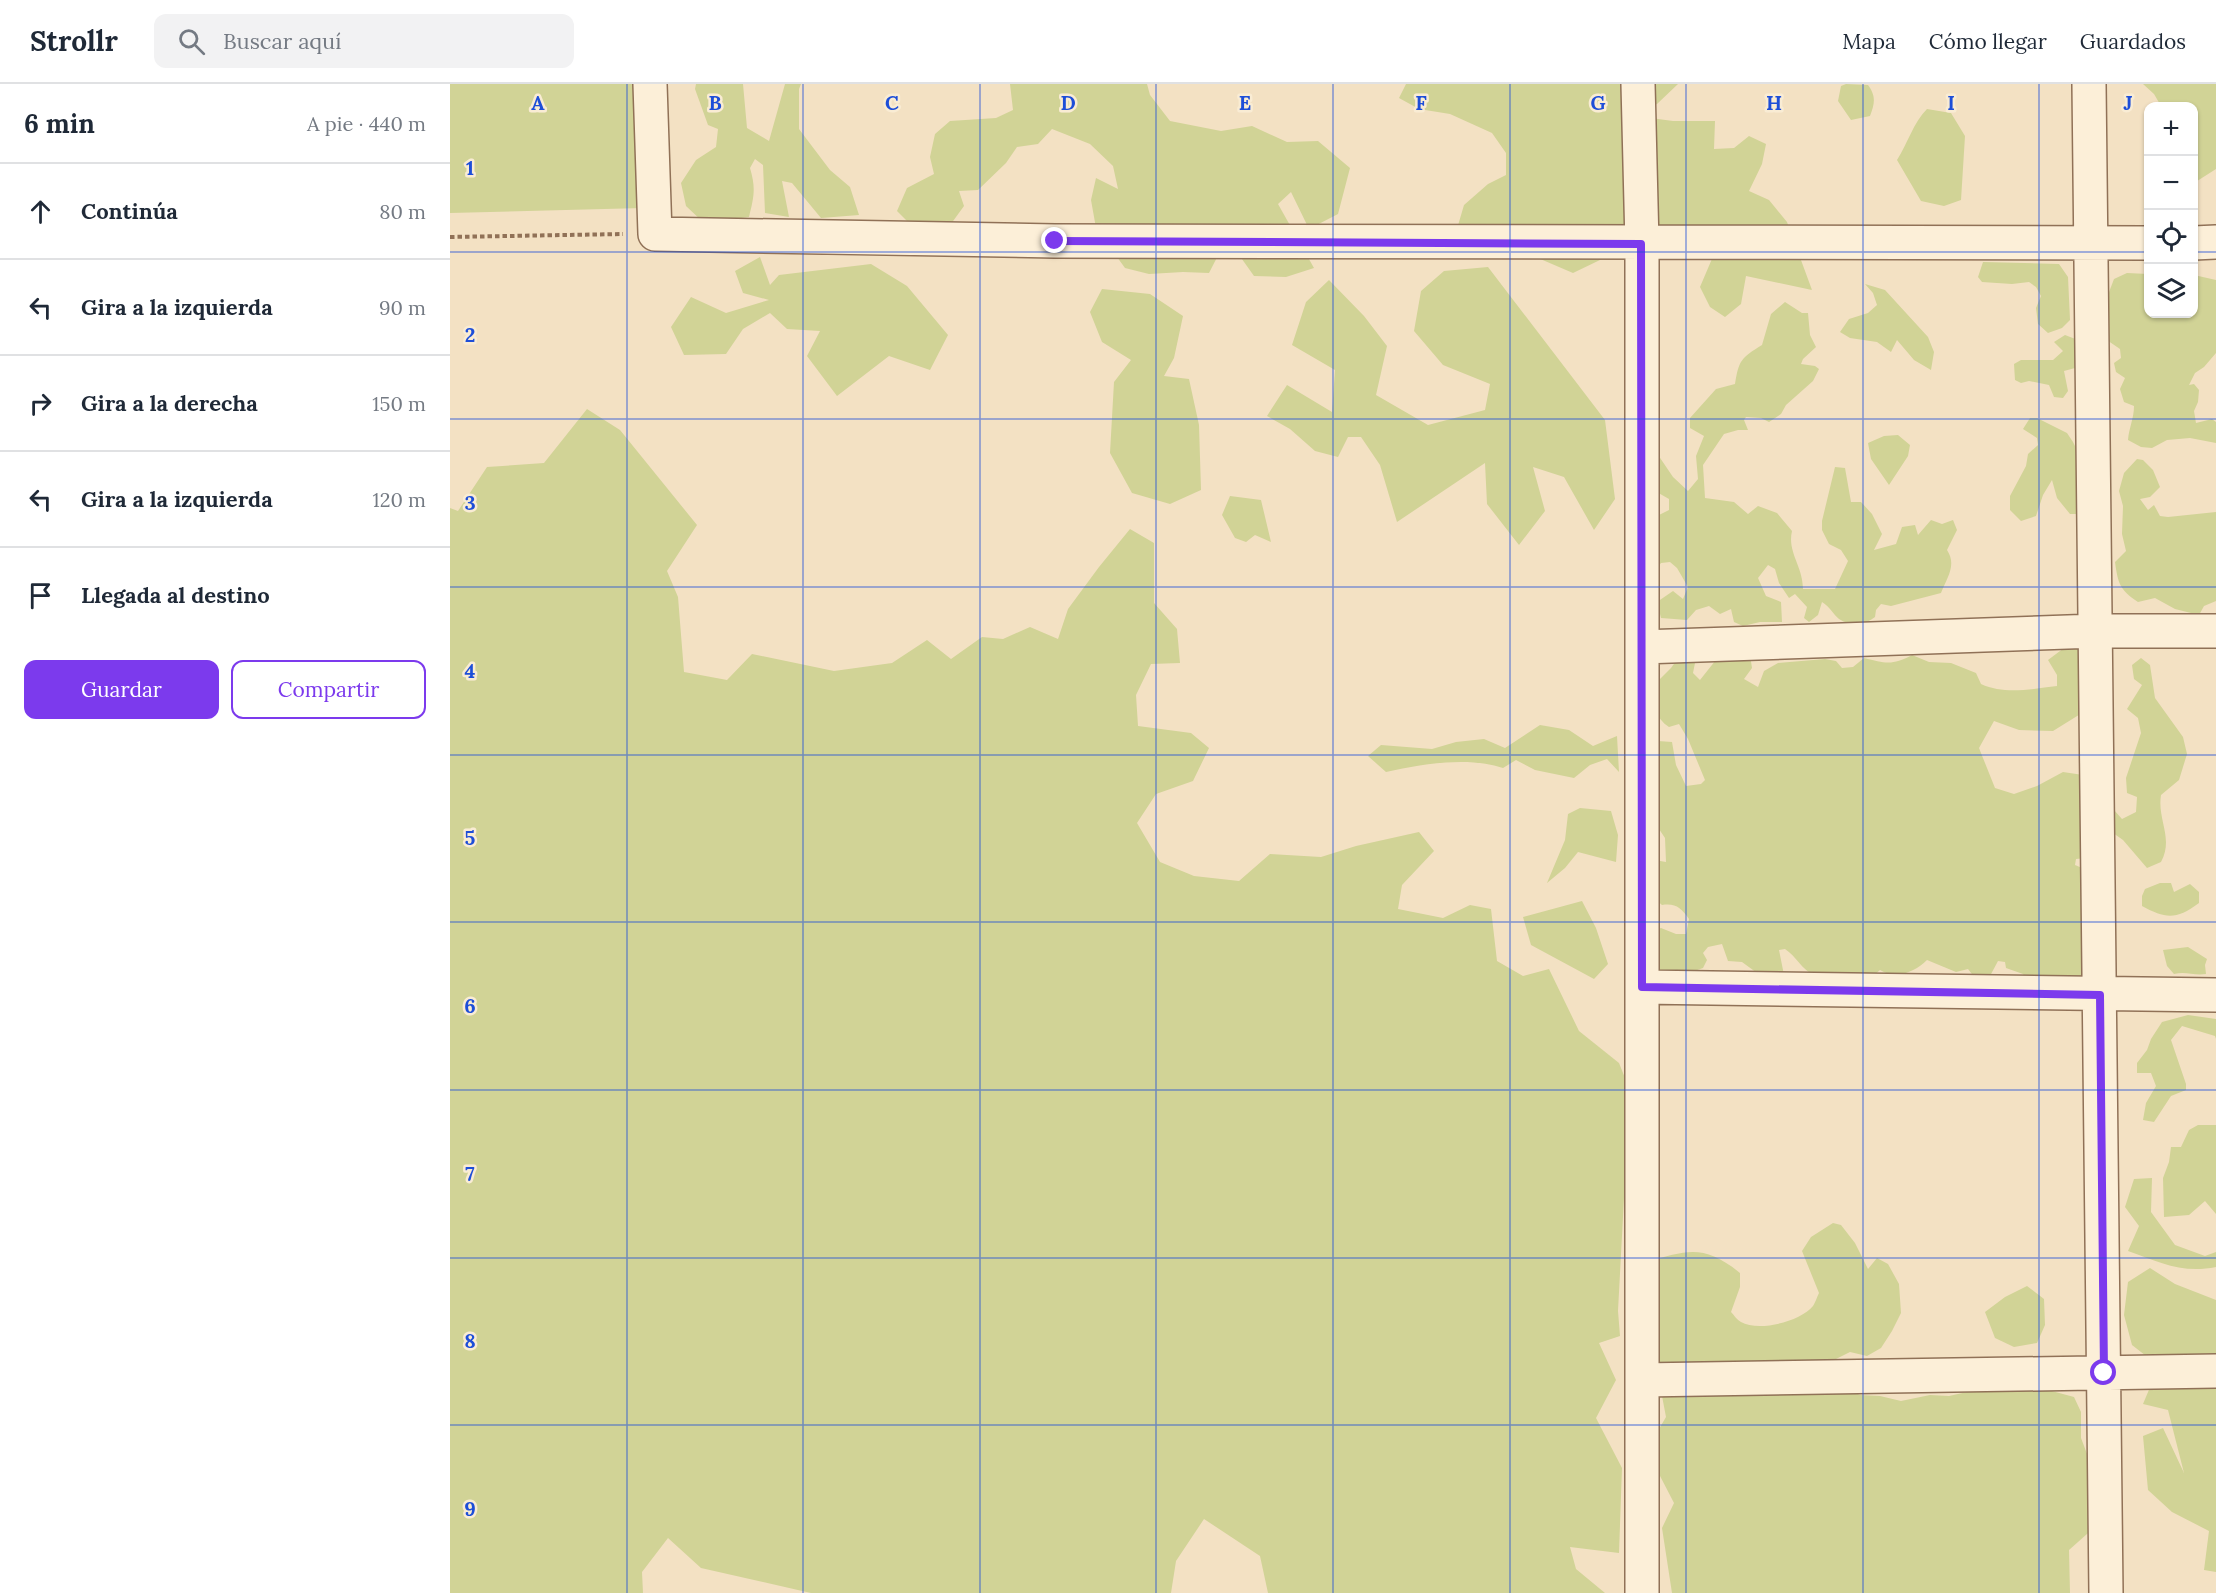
<!DOCTYPE html>
<html lang="es">
<meta charset="utf-8">
<style>
:root{--surface:#fff;--page:#f2f2f3;--text:#1f2937;--muted:#747a83;--line:#e0e1e3;--accent:#7c3aed}
body{margin:0;font-family:Lora,serif;background:var(--page);color:var(--text)}
.controls{position:absolute;right:18px;top:18px;display:grid;overflow:hidden;border-radius:12px;box-shadow:0 2px 4px #0004}
.controls button{width:54px;height:54px;display:grid;place-items:center;padding:0;border:0;border-bottom:2px solid var(--line);background:var(--surface);color:var(--text);font:30px sans-serif}
.stop{position:absolute;width:18px;height:18px;margin:-14px;border:4px solid #7c3aed;border-radius:50%;background:#fff}
.stop.end{background:#7c3aed;border-color:#fff;box-shadow:0 2px 6px #0008}
.list{margin:0;padding:0;list-style:none}
h2{display:flex;justify-content:space-between;align-items:center;height:78px;margin:0;padding:0 24px;font-size:26px}
h2 small{font-size:20px;font-weight:400;color:var(--muted)}
.list li{display:grid;grid-template-columns:39px 1fr auto;gap:18px;align-items:center;box-sizing:border-box;height:96px;padding:0 24px;border-top:2px solid var(--line)}
.list b{display:block;font-size:22px;white-space:nowrap}
.list em{font-size:20px;font-style:normal;color:var(--muted)}
.actions{display:flex;gap:12px;padding:18px 24px}
.actions a{flex:1;padding:14px 0;border:2px solid var(--accent);border-radius:12px;text-align:center;font-size:21px;color:var(--accent)}
.actions .main{background:var(--accent);color:#fff}
.icon{flex:none;width:33px;height:33px;fill:none;stroke:currentColor;stroke-width:2;stroke-linecap:round;stroke-linejoin:round}
.map{position:relative;flex:none;width:1766px;height:1509px;overflow:hidden}
header{display:flex;align-items:center;gap:36px;box-sizing:border-box;height:84px;padding:0 30px;background:var(--surface);border-bottom:2px solid var(--line)}
header strong{font-size:28px}
nav{display:flex;gap:33px;margin-inline-start:auto;font-size:21px}
.search{width:420px;height:54px;background:var(--page);display:flex;align-items:center;gap:15px;box-sizing:border-box;padding:0 21px;border-radius:12px;color:var(--muted);font-size:22px}
main{display:flex}
aside{flex:1;background:var(--surface)}
.map>svg:first-child{display:block}
.green{fill:#d1d396}
.lines{fill:none;stroke-linecap:round;stroke-linejoin:round}
.minor-casing{stroke:#907157;stroke-width:36}
.path{stroke:#907157;stroke-width:4;stroke-dasharray:4.5 3;stroke-linecap:butt}
.minor{stroke:#fcefd8;stroke-width:33}
.route{stroke:#7c3aed;stroke-width:8}
.grid{fill:none;stroke:#1d4ed8;stroke-width:1.5;stroke-opacity:0.55}
.grid-label{font-size:20px;text-anchor:middle;font-weight:bold;fill:#1d4ed8;stroke:#f9ecd4;stroke-width:5;stroke-linejoin:round;paint-order:stroke}
</style>
<header>
<strong>Strollr</strong>
<div class="search"><svg class="icon" aria-label="search" viewBox="0 0 24 24"><circle cx="10" cy="10" r="6"/><path d="M15 15l6 6"/></svg>Buscar aquí</div>
<nav><a>Mapa</a><a>Cómo llegar</a><a>Guardados</a></nav>
</header>
<main>
<aside>
<h2>6 min<small>A pie · 440 m</small></h2>
<ul class="list">
<li><svg class="icon" aria-label="ahead" viewBox="0 0 24 24"><path d="M12 20V5M6 11l6-6 6 6"/></svg><div><b>Continúa</b></div><em>80 m</em></li>
<li><svg class="icon" aria-label="left" viewBox="0 0 24 24"><path d="M17 20v-9H6M10 6l-5 5 5 5"/></svg><div><b>Gira a la izquierda</b></div><em>90 m</em></li>
<li><svg class="icon" aria-label="right" viewBox="0 0 24 24"><path d="M7 20v-9h11M14 6l5 5-5 5"/></svg><div><b>Gira a la derecha</b></div><em>150 m</em></li>
<li><svg class="icon" aria-label="left" viewBox="0 0 24 24"><path d="M17 20v-9H6M10 6l-5 5 5 5"/></svg><div><b>Gira a la izquierda</b></div><em>120 m</em></li>
<li><svg class="icon" aria-label="arrive" viewBox="0 0 24 24"><path d="M6 21V4h12l-3 4 3 4H6"/></svg><div><b>Llegada al destino</b></div></li>
</ul>
<div class="actions"><a class="main">Guardar</a><a>Compartir</a></div>
</aside>
<div class="map">
<svg width="1766" height="1509" viewBox="0 0 1766 1509">
<rect width="100%" height="100%" fill="#f3e1c3"/>
<path class="green" d="M0,0h191l2,124 -193,5z
M246,0h47l4,44 22,13 16,-57h16l-2,5v40l31,41 20,17 9,28 -38,3 -29,-35 -10,-2 7,36 -24,-4 -2,-48 -8,-6 -5,9c6,20 4,29 -1,49l-45,6 -18,-17 -5,-23 15,-23 20,-13 2,-18 -10,-4 -13,-36z
M560,0h137l3,11 20,26 51,10 31,-5 35,16 31,-1 32,27 -12,46 -29,15 -18,-37 -13,12 36,64 -28,9 -32,-1 -27,-38 -18,35 -26,-1 -34,2 -24,-6 -29,-40 -5,-28 5,-22 22,11 -5,-23 -23,-22 -38,-15 -14,15 -21,3 -11,16 -28,27 -19,1 5,15 -16,22 -35,-1 -16,-16 10,-23 27,-14 -4,-17 5,-23 15,-13 46,-3 17,-8z
M956,0h272l-21,20 -29,11 45,6h42l-1,28 20,-1 15,-12 17,8 -4,20 -13,27 20,9 18,22 25,68 -66,-14 -5,28 -16,13 -15,-10 -10,-20 20,-47 -105,-5 -15,25 -27,13 -91,-39 -28,5 10,-34 24,-21 18,-9v-22l-14,-20 -42,-19 -31,-5 -20,-11z
M1396,0l22,1c8,11 7,18 2,31l-19,4 -13,-19 3,-15z
M1693,0h73v85l-22,14v-77h-33l-7,-12z
M1477,25l24,4 14,23 -4,64 -17,6 -23,-5 -24,-41c11,-17 16,-37 30,-51z
M310,173l10,28 9,-10 92,-11 36,22 41,49 -18,35 -41,-14 -52,40 -30,-40 13,-25 -33,-2 -17,-16 -27,16 -17,25 -42,1 -13,-28 20,-30 35,16 43,-13 -26,-7 -8,-22z
M1533,178l76,2 9,13 2,43 -8,8 -14,5 -10,-9 -2,-16 5,-12 -5,-9 -7,-5 -17,2 -30,-2 -4,-5z
M1038,183l117,153 10,79 -21,31 -30,-53 -31,-10 12,44 -26,34 -32,-41 -2,-41 -88,59 -17,-57 -19,-28h-13l-10,20 -23,-6 -25,-22 -23,-13 20,-31 45,27 3,-42 -43,-25 14,-43 23,-22 35,36 23,30 -11,49 52,30 57,-15 5,-26 -47,-19 -29,-34 7,-40 23,-20z
M1677,189l21,1v40h46v-39l22,5v73l-12,14 -9,6 -6,12 5,-1 5,6 -1,12 -4,9 2,12 16,-4 4,3v21l-26,-5 -23,2 -15,8 -11,-1 -13,-7c1,-12 6,-22 6,-34l-10,-4 -4,-13 5,-11 -9,-6 -2,-9 7,-5 -1,-9 -19,-13 2,-28 11,-29z
M1415,200l20,6 43,47 6,15 -3,18 -17,-10 -17,-20 -6,12 -14,-10 -27,-4 -10,-6 9,-13 19,-6 9,-8 -4,-12z
M652,205l48,5 33,22 -9,42 -10,18 25,3 10,46 2,65 -31,14 -38,-11 -22,-40 4,-71 17,-22 -29,-18 -12,-30z
M1335,218l17,11h6l2,22 6,12 -13,12 -2,5 14,2 4,3 -6,12 -27,24 -5,9 -12,8 -8,-4 -15,-1 -2,3 4,10h-10l-14,4 -21,31 2,33 29,4 14,12 10,-8 19,7 15,18c-5,21 11,35 11,58h32l13,-28 -7,-11 -12,-6 -7,-14v-9l13,-54 10,1 6,34h10l11,12 10,20 -8,16 22,-6 6,-17 13,-2 3,10 13,-15 11,4 11,-4 4,10 -10,20c10,15 0,28 -6,43l-50,13 -10,-2 -5,6 -1,7c-10,8 -24,10 -36,2 -6,-5 -9,-12 -17,-17l-4,13 -9,7 -5,-4 3,-11 -12,-13 -6,4 -10,-15 -4,-14 -7,-4 -10,13 8,18 15,6 1,20h-22l-17,4 -9,-4 -3,-13 -11,5 -11,-8 -13,4 -9,10 -26,-2 -4,-16 16,-11 10,8 5,-12 -11,-19 -7,-6 -9,1 -6,8 -4,-52 18,-9v-11l-14,-8 -3,-45 21,31 15,14 10,-12 -2,-23 8,-20 -14,-8v-10l26,-29 19,-5c4,-24 6,-26 27,-39l9,-31z
M1615,251l13,5 2,14 -5,14 -11,3 4,20 -5,7 -9,-1 -5,-12 -20,-4 -8,2 -6,-3 -1,-16 7,-4h32l10,-9 -9,-9z
M137,325l33,21 77,95 -30,46 11,26 6,75 43,8 25,-26 82,17 58,-8 35,-23 24,19 31,-22 21,2 27,-12 28,12 10,-30 31,-42 31,-38 24,14v60l23,26 3,34 -29,1 -15,31 2,31 53,7 18,15 -16,33 -37,13 -19,29 23,39 34,14 45,5 31,-27 51,3 35,-11 63,-14 15,19 -32,34 -4,24 45,9 27,-13 21,4 6,52 26,15 26,-7 30,62 40,32 6,15 -1,120 -6,113 2,25 -21,7 17,37 -20,38 26,50 -3,85 -49,-6 6,22 29,24h-337l-8,-37 -56,-37 -28,42 -5,32h-360l-110,-25 -33,-30 -26,34 1,21h-193v-1085l8,3 29,-44 57,-4z
M1580,334h7l30,15 6,9 9,18v54h-12l-13,-16 -5,-18 -9,15 -7,21 -15,5 -11,-11v-14l16,-30 2,-12 10,-9 -1,-7 -14,-9z
M1448,351l12,10 -2,11 -19,29 -18,-26 -3,-16 16,-7z
M1687,375l6,1 10,10 7,17 -10,10 -10,2 8,11 6,-5 6,11 8,1 48,-5v89l-12,5 -5,9 -24,-6 -20,-11 -17,4c-18,-12 -20,-18 -23,-40l11,-11 -4,-17 1,-28 -4,-15 5,-18z
M780,412l31,4 10,42 -16,-7 -9,7 -11,-4 -13,-23z
M1618,561l12,3 2,65 -29,18 -34,-1 -25,-9 -15,27 16,40 19,6 23,-8 26,-14 20,3 39,44 14,-7 1,-15 -10,-4 -1,-15 15,-45 -3,-15 -11,-9 15,-24 -8,-6 -2,-14 9,-7 9,7 5,33 28,39 4,17 -8,26 -18,15c-4,25 13,43 0,67l-14,6 -24,-28 -27,-19 -10,37 -10,1 -1,6 12,5 13,110 -63,19 -14,-25 -17,-6 -1,-6 -7,-1 -8,15 -15,2 -7,-9 -12,3 -29,-12c-12,12 -31,20 -47,10l-8,7c-12,0 -49,2 -58,-2 -12,-5 -18,-19 -29,-26l-6,1 5,25 -16,6 -26,-19 -14,-1 -6,-17 -14,3 -5,6 4,7 -4,8 -40,14 -19,-48 17,-6 15,6h10l3,-15c-8,-11 -13,-16 -27,-14l-13,-11v-35l17,3 -1,-24 -8,-12 1,-85 14,1 4,23 10,21 15,-2 4,-4 -17,-41 -9,-15 -10,3c-13,-8 -16,-23 -21,-36l23,-23 8,-11 19,-9 -5,25 7,7 23,-29 27,4 2,13 -8,11 14,8 6,-16 14,-8 47,-4 11,2 6,7 11,-1 11,-9c21,5 28,8 48,-3l17,7 22,1 25,10 5,11c24,11 50,5 76,2v-11l-9,-15z
M1090,641l29,5 24,16 24,-10 2,36 -12,-13 -17,6 -16,13 -39,-8 -19,-10 -13,8c-37,-12 -79,-4 -117,4l-18,-16 13,-11 51,4 24,-7 28,-3 21,9z
M1130,724l31,3 7,24 -2,27 -38,-10 -13,16 -18,15 18,-43 3,-26z
M1710,799h11l3,9 16,-8 9,8v11c-23,17 -33,16 -57,3v-10l3,-7z
M1132,817l14,27 12,36 -14,15 -63,-34 -8,-28z
M1738,863l19,12 -2,6 1,9c-12,2 -20,-3 -32,0l-7,-8 -4,-16z
M1738,931l28,4v20l-1,-3 -33,-10 -11,14 15,44v6l-15,6 -17,26 -11,-2 3,-17 10,-17 -5,-13h-14v-10l10,-13 4,-11 11,-17z
M1748,1041h18v89l-11,-13 -16,14 -25,2 -1,-39 6,-16 2,-15h10l8,-17z
M1702,1094l-1,34 24,33 30,11 11,-4v15c-34,7 -57,-5 -88,-16l11,-25 -14,-19 9,-28z
M1383,1139l8,2 14,18 13,26 9,-11 11,6 11,20 2,29 -9,18 -11,17 -14,8 -17,-4 -14,7 12,31 12,5 20,1 21,5 29,-6 19,1 27,-6 61,-3 37,10 7,15v26l14,37 1,51 -27,24 1,43h-398l-10,-65 12,-25 -15,-29 -34,-37 22,-10 12,2 7,-12 -4,-21 -15,-134c41,-12 57,-18 93,11v14l-9,25c3,3 6,8 10,10 17,10 59,0 72,-16 2,-3 4,-9 6,-13l-17,-42 9,-14z
M1700,1184l25,16 41,16v55l-66,4 -18,-14 -8,-30 4,-33z
M1577,1202l17,13 1,26 -8,18 -23,4 -19,-9 -10,-26 20,-15z
M1706,1289l60,7v192l-12,-2 5,-39 -37,-19 -24,-22 -5,-54 20,-8 21,45 -16,-63 -25,-6z"/>
<g class="lines">
<defs>
<path id="minor" d="M200,0l5,150 400,7 1093,2
M1188,0l4,160v1349
M1639,0l17,1509
M1744,159l22,-1
M1192,563l454,-16h120
M1192,903l574,8
M1192,1296l574,-9"/>
</defs>
<use href="#minor" class="minor-casing"/>
<path class="path" d="M0,153l173,-3"/>
<use href="#minor" class="minor"/>
</g>
<g class="lines">
<path class="route" d="M605,157l586,3 1,743 458,8 4,378"/>
</g>
<path class="grid" d="M177,0v1509M353,0v1509M530,0v1509M706,0v1509M883,0v1509M1060,0v1509M1236,0v1509M1413,0v1509M1589,0v1509M0,168h1698M1744,168h22M0,335h1766M0,503h1766M0,671h1766M0,838h1766M0,1006h1766M0,1174h1766M0,1341h1766"/>
<g class="grid-label">
<text x="88" y="26">A</text>
<text x="265" y="26">B</text>
<text x="442" y="26">C</text>
<text x="618" y="26">D</text>
<text x="795" y="26">E</text>
<text x="971" y="26">F</text>
<text x="1148" y="26">G</text>
<text x="1324" y="26">H</text>
<text x="1501" y="26">I</text>
<text x="1678" y="26">J</text>
<text x="20" y="91">1</text>
<text x="20" y="258">2</text>
<text x="20" y="426">3</text>
<text x="20" y="594">4</text>
<text x="20" y="761">5</text>
<text x="20" y="929">6</text>
<text x="20" y="1097">7</text>
<text x="20" y="1264">8</text>
<text x="20" y="1432">9</text>
</g>
</svg>
<div class="controls">
<button>+</button>
<button>−</button>
<button><svg class="icon" aria-label="locate" viewBox="0 0 24 24"><circle cx="12" cy="12" r="6"/><path d="M12 2v4M12 18v4M2 12h4M18 12h4"/></svg></button>
<button><svg class="icon" aria-label="layers" viewBox="0 0 24 24"><path d="M12 4l9 5-9 5-9-5zM3 14l9 5 9-5"/></svg></button>
</div>
<div class="stop" style="left:1654px;top:1289px"></div>
<div class="stop end" style="left:605px;top:157px"></div>
</div>
</main>
